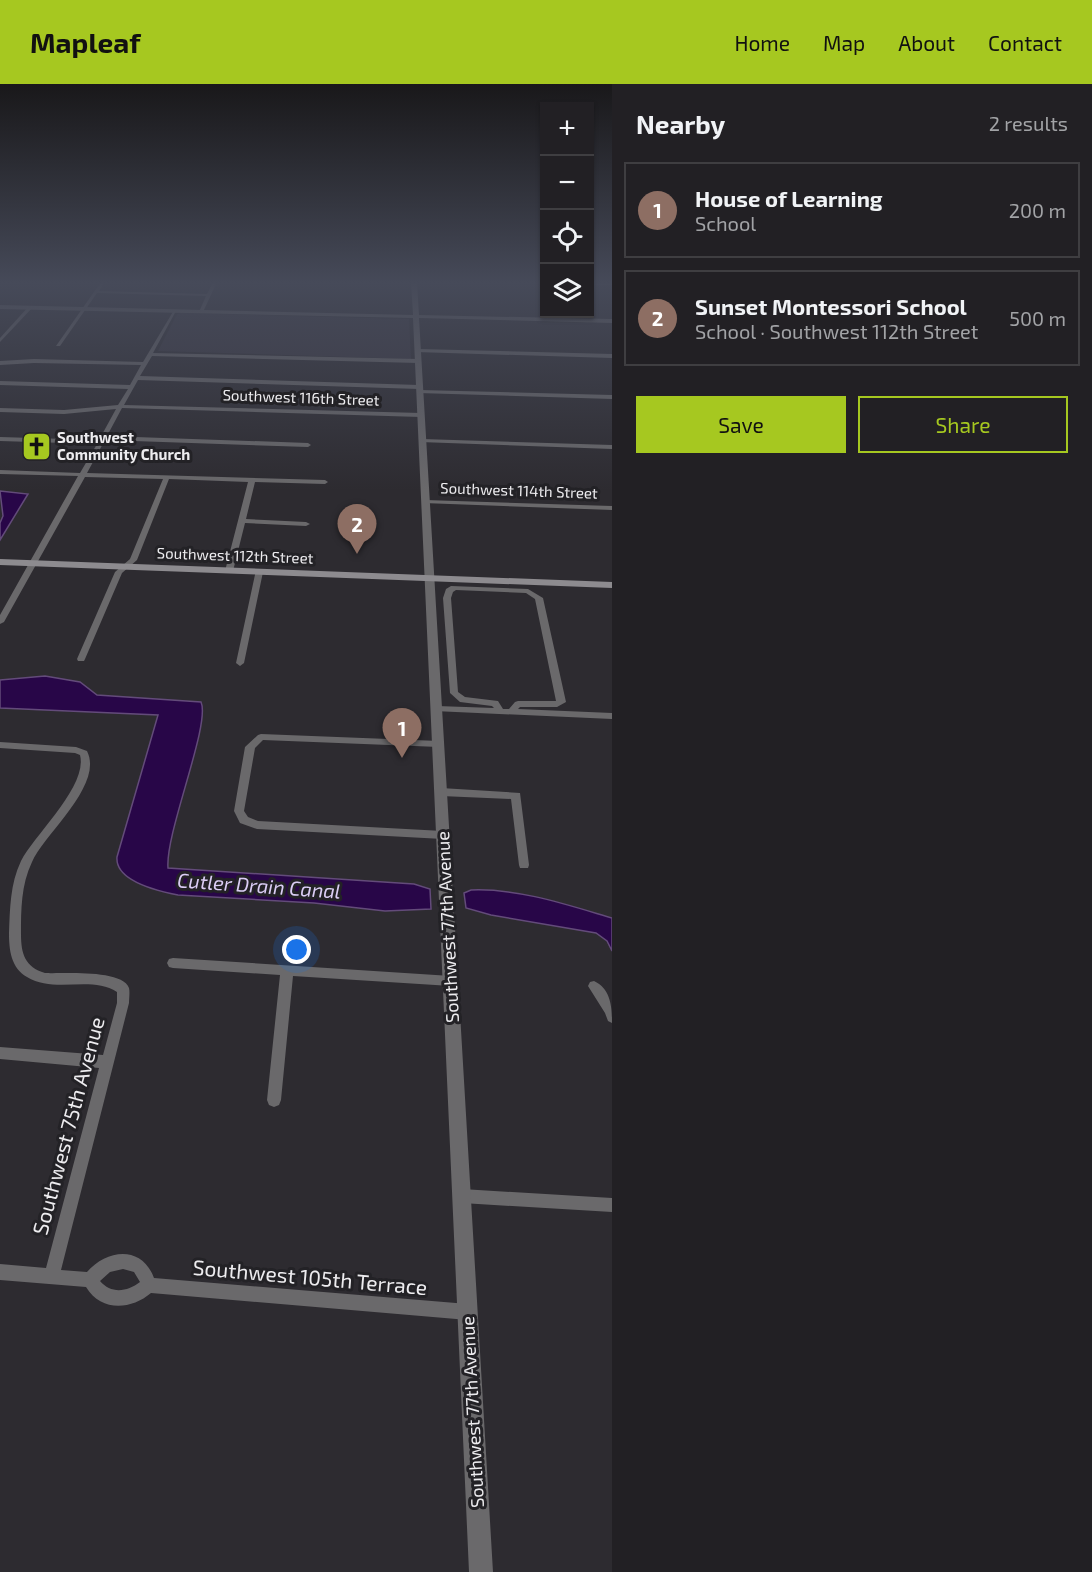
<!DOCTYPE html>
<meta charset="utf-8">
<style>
:root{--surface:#222024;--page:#2a282c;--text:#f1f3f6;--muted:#a2a3a6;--line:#3f3e41;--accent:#a6c820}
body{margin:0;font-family:"Exo 2",sans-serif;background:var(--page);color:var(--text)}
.controls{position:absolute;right:18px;top:18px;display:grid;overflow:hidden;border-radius:0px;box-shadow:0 2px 4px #0004}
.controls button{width:54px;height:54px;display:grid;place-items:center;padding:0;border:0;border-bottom:2px solid var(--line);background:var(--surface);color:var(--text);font:30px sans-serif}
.you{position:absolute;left:297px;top:866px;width:21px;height:21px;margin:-15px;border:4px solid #fff;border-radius:50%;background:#1a73e8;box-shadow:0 0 0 9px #1a73e833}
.badge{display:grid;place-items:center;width:39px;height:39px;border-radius:50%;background:var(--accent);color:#fff;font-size:20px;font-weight:700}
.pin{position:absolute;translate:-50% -50px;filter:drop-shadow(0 2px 3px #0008)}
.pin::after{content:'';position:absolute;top:32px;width:21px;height:18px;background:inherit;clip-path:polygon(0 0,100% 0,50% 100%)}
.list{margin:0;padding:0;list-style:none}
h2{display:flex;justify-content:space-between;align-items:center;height:78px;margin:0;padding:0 24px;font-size:26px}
h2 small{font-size:20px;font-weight:400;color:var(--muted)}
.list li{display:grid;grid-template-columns:39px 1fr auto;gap:18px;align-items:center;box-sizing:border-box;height:96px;margin:0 12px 12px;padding:0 12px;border:2px solid var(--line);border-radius:0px}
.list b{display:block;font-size:22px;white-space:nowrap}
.list p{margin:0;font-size:20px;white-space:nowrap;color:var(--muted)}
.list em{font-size:20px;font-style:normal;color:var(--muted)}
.actions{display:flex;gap:12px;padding:18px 24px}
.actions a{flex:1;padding:14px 0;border:2px solid var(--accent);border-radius:0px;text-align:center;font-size:21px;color:var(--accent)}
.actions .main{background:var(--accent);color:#111}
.icon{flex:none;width:33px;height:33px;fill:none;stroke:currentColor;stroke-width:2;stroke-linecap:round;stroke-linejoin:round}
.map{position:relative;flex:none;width:612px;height:1488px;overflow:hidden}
header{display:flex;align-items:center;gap:36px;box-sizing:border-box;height:84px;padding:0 30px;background:var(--accent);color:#111}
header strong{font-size:28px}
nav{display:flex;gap:33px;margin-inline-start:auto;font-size:21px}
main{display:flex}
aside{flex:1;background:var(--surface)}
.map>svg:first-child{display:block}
.built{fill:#38353f}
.water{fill:#280648;stroke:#634b7a;stroke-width:1.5}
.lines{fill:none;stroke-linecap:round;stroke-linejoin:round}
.minor{fill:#6a696b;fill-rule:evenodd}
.tertiary{fill:#6a696b;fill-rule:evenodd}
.secondary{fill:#8d8b8f;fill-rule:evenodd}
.labels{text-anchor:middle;stroke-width:6;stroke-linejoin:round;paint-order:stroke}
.far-street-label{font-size:15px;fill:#edecef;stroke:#232226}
.far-poi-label{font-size:15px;font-weight:bold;fill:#edecef;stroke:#232226;text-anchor:start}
.street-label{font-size:18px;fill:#edecef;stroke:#232226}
.water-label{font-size:20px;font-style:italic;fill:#dbcdf5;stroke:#232226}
.near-street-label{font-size:21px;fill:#edecef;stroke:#232226}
</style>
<header>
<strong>Mapleaf</strong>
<nav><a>Home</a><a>Map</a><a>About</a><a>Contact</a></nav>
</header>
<main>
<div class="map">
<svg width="612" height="1488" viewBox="0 0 612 1488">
<rect width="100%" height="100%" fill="#2d2b30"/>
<path class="built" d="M181,229l228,6 2,40 -253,-8 19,-37z"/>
<path class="water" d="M0,407l28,3 -28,46v-17l3,-7z
M45,592l35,6 17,13 104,7c10,22 -36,131 -33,166l246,16 16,5 1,20 -46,2 -71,-8 -136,-8c-20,-4 -63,-14 -61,-38l41,-142 -158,-7v-28z
M471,806c47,-2 97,15 141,28v33l-5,-10 -11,-8 -105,-18 -25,-7 -2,-15z"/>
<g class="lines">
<path class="minor" d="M101,198h4l-6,9 108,3 6,-12h4l-14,30 -2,1 -2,-1 7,-16 -109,-3 -37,53h-4z
M492,198h52v2l-50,-1z
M590,199h22v2h-22z
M29,222l4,1 -33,35v-4z
M174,226l2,1 -23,42 265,6 3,2 -3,2 -266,-7 -12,20 279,9 3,2 -3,2 -281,-9 -14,25 297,8 3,2 -3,2 -299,-9 -15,28 201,7 3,2 -3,2 -203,-7 -18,33 238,7 3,2 -3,2 -70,-2 -9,37 60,3 4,2 -4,2 -61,-3 -12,48 -4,2 -4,-2 23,-89 -79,-3 -32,81 -15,13 -37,86 -1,2h-6l-1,-2 38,-87 15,-13 33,-80 -78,-2 -81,145 -4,2v-9l78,-139 -78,-2v-4l80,3 17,-29 -97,-3v-4l99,3 17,-31 -52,5 -64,-2v-4l64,2 54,-5 10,-16 -128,-4v-4l130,4 11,-20 -107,-2 -34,2v-4l34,-2 109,3z
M418,265l194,5v4l-196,-6z
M420,306l192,5v4l-194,-6 -1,-1z
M422,355l190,6v4l-192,-7 -1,-1z
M425,416l187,6v4l-189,-7 -1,-1z
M256,486l7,2 -19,91 -4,3 -4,-3z
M451,502l77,3 15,9 23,104 -9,5h-37l-2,2 94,4v6l-178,-8 -2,-2 2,-2 3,-1 57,2 -2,-2 -32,-4 -10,-9 -7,-95 3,-9zM456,506l70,3 9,6 21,102h-38l-3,1 -6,7h-6l-5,-8 -33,-4 -7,-5 -7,-94 2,-6z
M261,650l178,7 5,3 -5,3 -176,-7 -8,8 -11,63 4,6 10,4 185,10 4,1 1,3 -1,3 -4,1 -186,-10 -17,-6 -6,-12 11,-64 13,-12z
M0,658l76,5 11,4c17,34 -42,82 -55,111 -11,23 -11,48 -11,72 0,20 4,33 24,39 17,1 77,-4 84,15 1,4 0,11 0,15l-68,267 26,2c20,-23 55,-27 67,6l314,26 6,2 2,6 -2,6 -6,2 -317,-27c-20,17 -50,19 -65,-6l-86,-7v-16l46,4 53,-200 -99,-9v-12l103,8 14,-52v-11c-26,-17 -62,2 -90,-15 -16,-9 -18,-27 -18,-44 1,-24 1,-49 12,-72 14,-27 67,-75 59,-106l-5,-2 -75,-5zM123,1185l11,3 6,10c-13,10 -29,12 -40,-1l10,-9z
M441,704l79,5 9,72 -1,3h-8l-1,-3 -8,-66 -70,-3 -5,-4z
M173,874l278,18 4,1 2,4 -2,4 -4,1 -158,-10 -12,124 -2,5 -5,2 -5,-2 -2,-5 13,-125 -107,-7 -4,-1 -2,-4 2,-4z
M594,897c17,8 18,26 18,42l-4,-2 -3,-8 -17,-27 2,-4z
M462,1105l150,9v14l-150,-9 -5,-2 -2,-5 2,-5z"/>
<path class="tertiary" d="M411,198h6l2,33 193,4v4l-193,-5 74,1254h-24l-56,-1254 -413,-9v-4l413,10z"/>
<path class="secondary" d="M0,475l612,23v6l-612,-23z"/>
</g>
<linearGradient id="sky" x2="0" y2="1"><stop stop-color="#19181a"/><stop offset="0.49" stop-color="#464a59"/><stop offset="1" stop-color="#464a59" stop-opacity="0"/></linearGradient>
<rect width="612" height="406" fill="url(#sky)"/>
<defs>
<symbol id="church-square" viewBox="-11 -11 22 22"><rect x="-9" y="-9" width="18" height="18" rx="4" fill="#a6c820" stroke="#232226"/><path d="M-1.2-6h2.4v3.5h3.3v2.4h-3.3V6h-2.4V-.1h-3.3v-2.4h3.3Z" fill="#111"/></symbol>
</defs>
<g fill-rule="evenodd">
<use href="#church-square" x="20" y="346" width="33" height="33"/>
</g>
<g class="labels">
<g class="far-street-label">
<text transform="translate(301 314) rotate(2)" y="5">Southwest 116th Street</text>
<text transform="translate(519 407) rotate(2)" y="5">Southwest 114th Street</text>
<text transform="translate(235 472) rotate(2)" y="5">Southwest 112th Street</text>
</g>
<g class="far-poi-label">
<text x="57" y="359">Southwest<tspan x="57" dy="17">Community Church</tspan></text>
</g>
<g class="street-label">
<text transform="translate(448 843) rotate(-93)" y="6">Southwest 77th Avenue</text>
<text transform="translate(473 1328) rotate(-93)" y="6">Southwest 77th Avenue</text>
</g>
<g class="water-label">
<text transform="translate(259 802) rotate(4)" y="7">Cutler Drain Canal</text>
</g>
<g class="near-street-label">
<text transform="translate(69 1042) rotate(-75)" y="7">Southwest 75th Avenue</text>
<text transform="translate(310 1194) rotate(5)" y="7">Southwest 105th Terrace</text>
</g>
</g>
</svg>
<div class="controls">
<button>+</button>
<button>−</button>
<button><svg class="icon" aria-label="locate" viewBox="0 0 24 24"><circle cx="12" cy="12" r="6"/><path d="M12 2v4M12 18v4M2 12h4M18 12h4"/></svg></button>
<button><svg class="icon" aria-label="layers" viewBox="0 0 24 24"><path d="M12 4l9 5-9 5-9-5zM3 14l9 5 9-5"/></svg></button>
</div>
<div class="you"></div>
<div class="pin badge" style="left:402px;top:674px;background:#8d6e63">1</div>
<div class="pin badge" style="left:357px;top:470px;background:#8d6e63">2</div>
</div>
<aside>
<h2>Nearby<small>2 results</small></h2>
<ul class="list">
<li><span class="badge" style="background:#8d6e63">1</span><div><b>House of Learning</b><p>School</p></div><em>200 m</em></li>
<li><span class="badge" style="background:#8d6e63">2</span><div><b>Sunset Montessori School</b><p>School · Southwest 112th Street</p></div><em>500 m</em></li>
</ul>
<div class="actions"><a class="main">Save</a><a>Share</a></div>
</aside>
</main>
